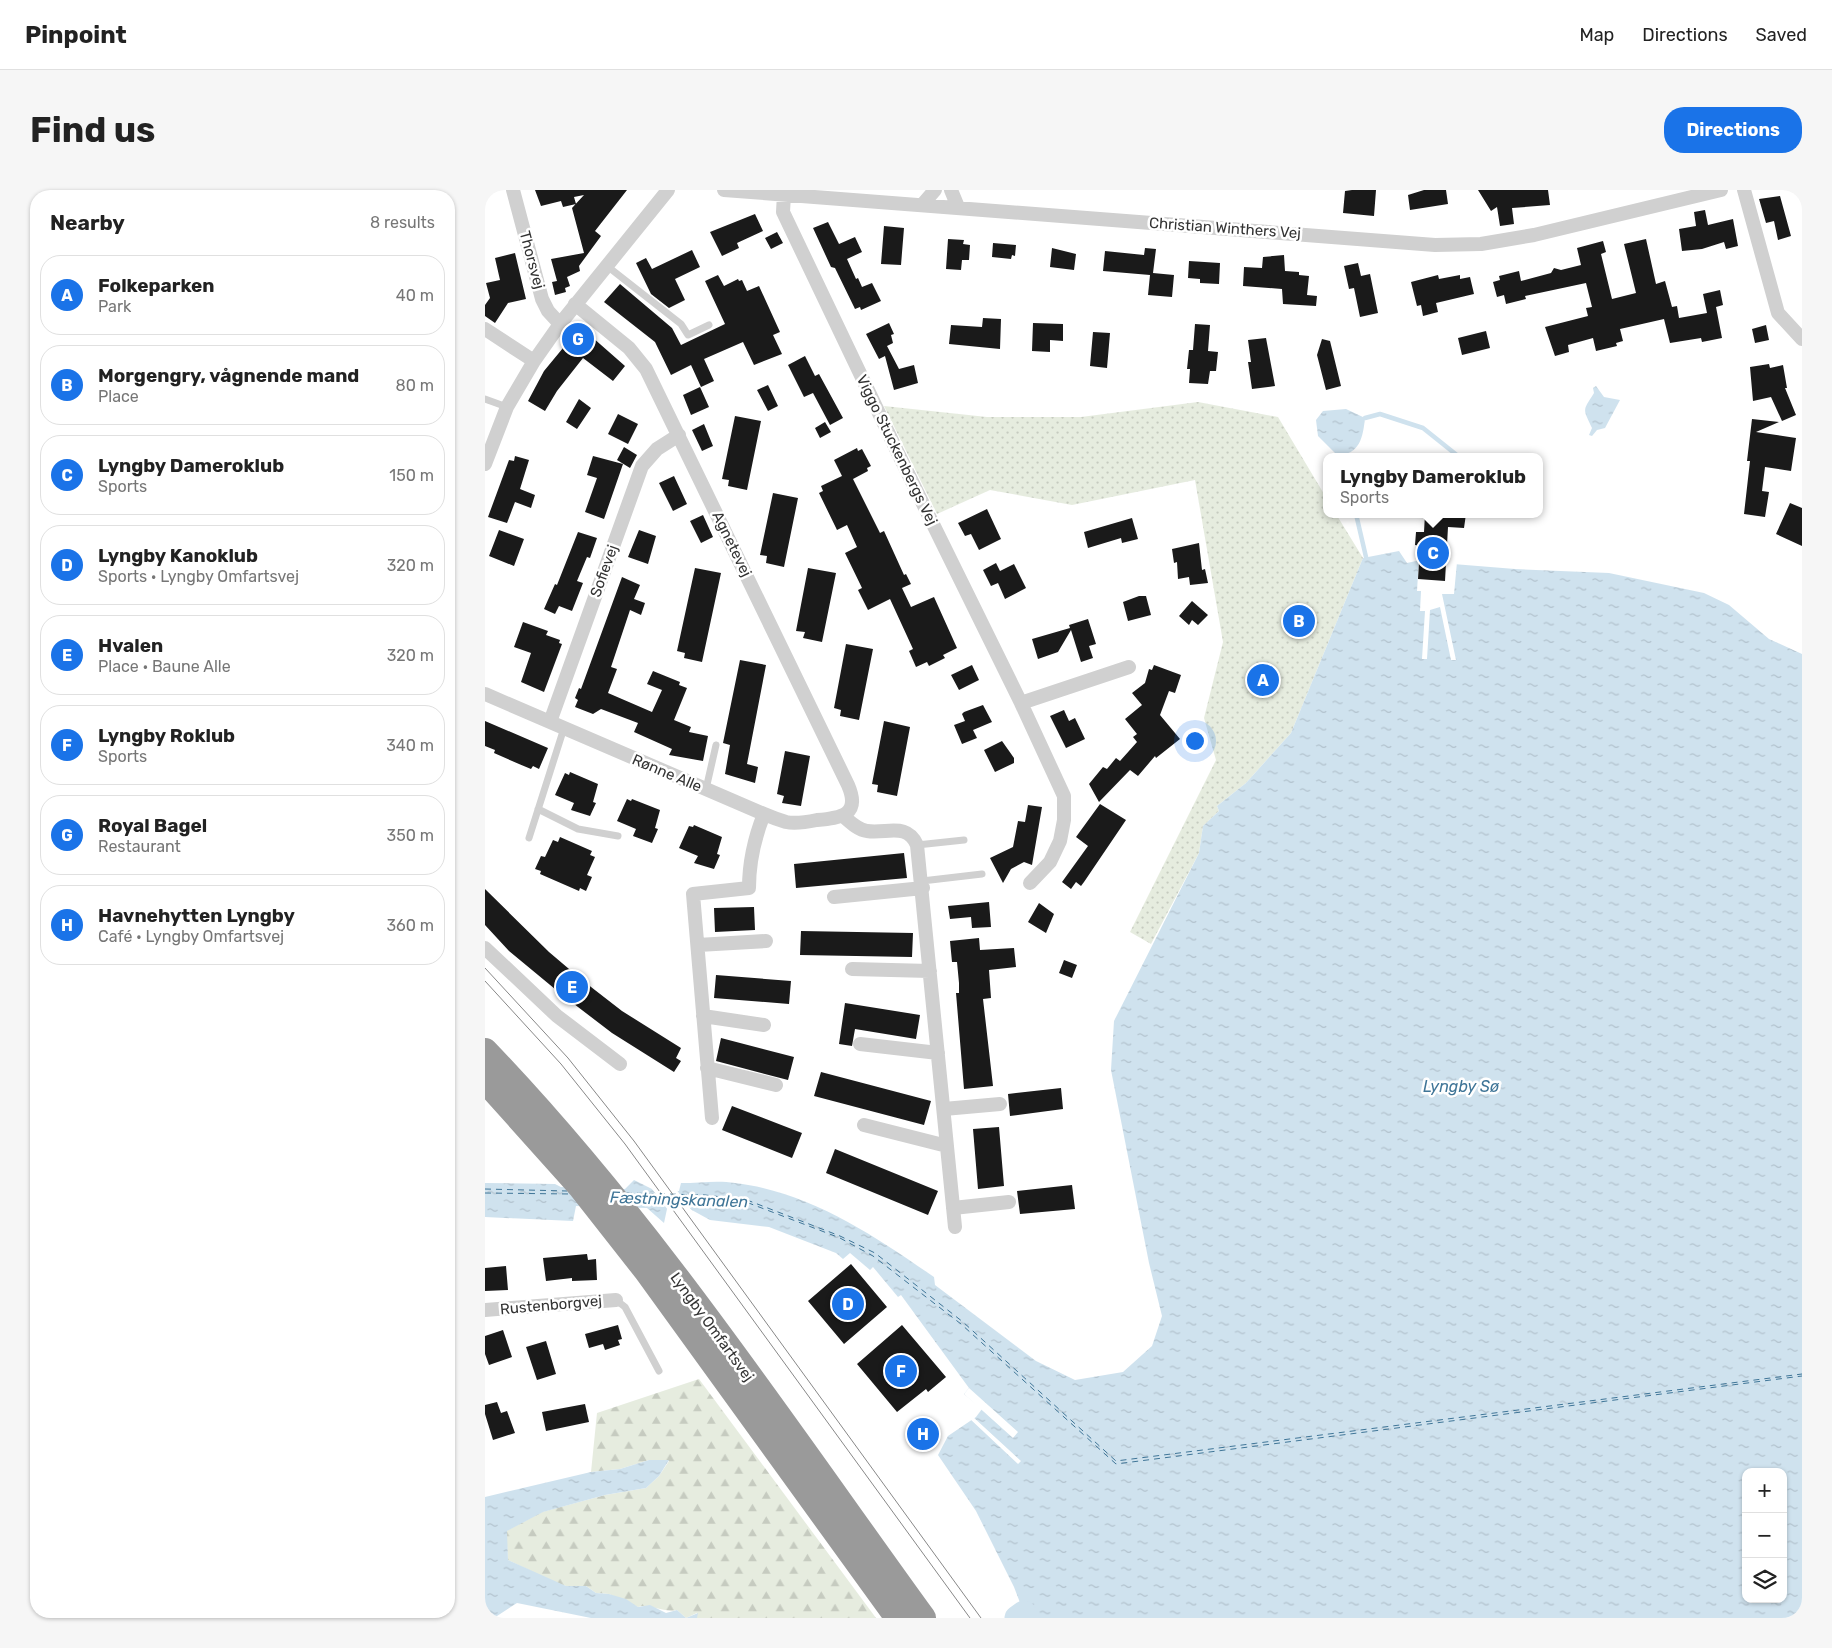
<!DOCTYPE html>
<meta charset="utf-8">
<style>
:root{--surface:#fff;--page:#f6f6f6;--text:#222;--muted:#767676;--line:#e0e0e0;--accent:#1a73e8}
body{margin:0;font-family:Rubik,sans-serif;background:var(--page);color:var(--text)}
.controls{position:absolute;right:15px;bottom:15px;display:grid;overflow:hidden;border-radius:10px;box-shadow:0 1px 4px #0004}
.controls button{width:45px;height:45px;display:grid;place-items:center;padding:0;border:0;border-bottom:1px solid var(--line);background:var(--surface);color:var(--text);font:25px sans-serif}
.you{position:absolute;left:709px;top:550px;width:18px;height:18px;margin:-12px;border:4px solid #fff;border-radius:50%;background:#1a73e8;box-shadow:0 0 0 8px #1a73e833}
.badge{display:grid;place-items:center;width:32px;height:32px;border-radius:50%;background:var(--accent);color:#fff;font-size:16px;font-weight:700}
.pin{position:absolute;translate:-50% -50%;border:2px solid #fff;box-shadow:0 1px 5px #0006}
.popup{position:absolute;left:838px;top:263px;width:220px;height:65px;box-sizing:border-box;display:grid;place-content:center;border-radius:10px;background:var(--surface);filter:drop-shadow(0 1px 4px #0005);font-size:16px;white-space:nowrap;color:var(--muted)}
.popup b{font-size:19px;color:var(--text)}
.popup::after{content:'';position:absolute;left:50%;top:100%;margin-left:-10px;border:10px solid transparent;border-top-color:var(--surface)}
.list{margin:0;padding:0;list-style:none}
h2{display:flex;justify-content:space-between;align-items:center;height:65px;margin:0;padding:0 20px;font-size:21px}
h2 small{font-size:16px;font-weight:400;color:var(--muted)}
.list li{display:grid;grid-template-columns:32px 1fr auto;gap:15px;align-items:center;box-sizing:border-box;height:80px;margin:0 10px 10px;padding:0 10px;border:1px solid var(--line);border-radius:20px}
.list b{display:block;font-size:19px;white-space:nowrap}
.list p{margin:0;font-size:16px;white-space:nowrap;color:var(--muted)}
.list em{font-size:16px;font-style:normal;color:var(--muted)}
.icon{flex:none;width:28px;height:28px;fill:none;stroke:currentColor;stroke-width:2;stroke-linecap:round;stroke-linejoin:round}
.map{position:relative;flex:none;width:1317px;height:1428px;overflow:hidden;border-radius:20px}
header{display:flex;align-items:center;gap:30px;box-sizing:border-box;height:70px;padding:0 25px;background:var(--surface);border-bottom:1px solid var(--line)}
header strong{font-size:24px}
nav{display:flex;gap:28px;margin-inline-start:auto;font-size:18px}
.intro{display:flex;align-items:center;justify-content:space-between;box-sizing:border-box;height:120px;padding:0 30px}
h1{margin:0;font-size:35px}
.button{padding:12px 22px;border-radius:20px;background:var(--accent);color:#fff;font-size:18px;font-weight:700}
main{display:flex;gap:30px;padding:0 30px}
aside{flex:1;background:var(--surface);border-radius:20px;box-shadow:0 1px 4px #0004}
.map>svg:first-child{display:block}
.forest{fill:url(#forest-firs)}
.park{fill:url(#park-dots)}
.water{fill:url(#water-ripples);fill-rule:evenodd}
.pier{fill:#fff}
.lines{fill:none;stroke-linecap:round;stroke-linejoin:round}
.stream{stroke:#cfe2ee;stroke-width:4.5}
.river{stroke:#cfe2ee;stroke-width:25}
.ferry{stroke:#3f7597;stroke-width:1;stroke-dasharray:6 5;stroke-linecap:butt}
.building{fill:#1a1a1a}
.lane{stroke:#d0d0d0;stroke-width:7}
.street{stroke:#d0d0d0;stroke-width:14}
.highway{stroke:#9a9a9a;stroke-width:26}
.tram{stroke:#888;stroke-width:1}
.labels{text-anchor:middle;stroke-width:5;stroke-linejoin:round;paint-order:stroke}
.street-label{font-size:15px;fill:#333;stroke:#fff}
.water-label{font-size:16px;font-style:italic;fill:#3f7597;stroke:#fff}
</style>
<header>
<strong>Pinpoint</strong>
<nav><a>Map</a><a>Directions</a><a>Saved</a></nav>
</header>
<div class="intro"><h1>Find us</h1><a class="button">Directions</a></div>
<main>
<aside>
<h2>Nearby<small>8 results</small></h2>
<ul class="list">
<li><span class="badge">A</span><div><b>Folkeparken</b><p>Park</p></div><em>40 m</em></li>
<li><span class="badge">B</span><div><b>Morgengry, vågnende mand</b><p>Place</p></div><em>80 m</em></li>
<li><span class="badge">C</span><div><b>Lyngby Dameroklub</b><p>Sports</p></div><em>150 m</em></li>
<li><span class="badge">D</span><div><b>Lyngby Kanoklub</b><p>Sports · Lyngby Omfartsvej</p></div><em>320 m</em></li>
<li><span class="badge">E</span><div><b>Hvalen</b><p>Place · Baune Alle</p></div><em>320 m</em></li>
<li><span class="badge">F</span><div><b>Lyngby Roklub</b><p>Sports</p></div><em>340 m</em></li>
<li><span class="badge">G</span><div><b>Royal Bagel</b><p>Restaurant</p></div><em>350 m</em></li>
<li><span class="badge">H</span><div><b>Havnehytten Lyngby</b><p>Café · Lyngby Omfartsvej</p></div><em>360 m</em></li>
</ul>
</aside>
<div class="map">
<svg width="1317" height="1428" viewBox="0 0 1317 1428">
<defs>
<pattern id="forest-firs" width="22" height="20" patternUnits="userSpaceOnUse" patternTransform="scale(1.25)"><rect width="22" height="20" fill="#e6ecdf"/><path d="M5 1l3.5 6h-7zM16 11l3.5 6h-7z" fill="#c6cbc0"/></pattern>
<pattern id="park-dots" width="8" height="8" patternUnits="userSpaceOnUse" patternTransform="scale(1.25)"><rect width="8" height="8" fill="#e6ecdf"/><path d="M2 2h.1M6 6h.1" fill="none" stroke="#c6cbc0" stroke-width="1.8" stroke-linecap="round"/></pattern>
<pattern id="water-ripples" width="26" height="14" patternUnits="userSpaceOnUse" patternTransform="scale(1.25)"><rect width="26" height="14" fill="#cfe2ee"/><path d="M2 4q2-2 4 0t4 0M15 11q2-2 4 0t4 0" fill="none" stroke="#b2c2cd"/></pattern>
</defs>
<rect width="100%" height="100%" fill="#fff"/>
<path class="forest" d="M214,1189l177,239h-179v-5l-11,5 -9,-8c-15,3 -28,-7 -39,-3l-29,-13 -13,-1 -10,-7h-20l-12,-4 -46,-22 -2,-29 36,-19 63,-17 41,-7 13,-12 10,-15 -20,-1 -29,9 -29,3 6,-59z"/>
<path class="park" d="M713,212l80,15 49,82v15h9l27,44 -72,175 -45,50 -29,23 2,5 -16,15 -4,27 -48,91 -21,-12 86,-172 -12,-42 19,-76 -28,-162 -123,25 -82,-15 -53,24 -53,-108 103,11h94z"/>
<path class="water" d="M1111,196l8,11 16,3 -15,28 -8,2 -5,6 -3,-1 3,-7c-9,-20 -10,-16 2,-35l-1,-5z
M861,219l19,9c-2,19 -5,37 -28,37l-19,-19 -2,-16 7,-9z
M914,361l8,12 9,-2 99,8 94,4 95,20 25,12 40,34 33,15v964h-773l-5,-5 -10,-26 -38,-76 -38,-56 10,-19 28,-19 6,-8 -18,-15 5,-6 -68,-93 -3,2 -25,-30 -3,3 -20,-17 -7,6 -7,-6 -67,-26 -59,-7 -20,-11h-23l-3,14 -17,-15 -71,-2 -3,15 -88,-4v-34l70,1 6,3 64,2 9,-9 20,10 25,1 2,-8c18,0 37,-3 54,0 75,9 138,52 199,94l1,8 101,76 39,19 48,-8 29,-26 10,-30 -13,-53 -38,-193 3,-49 85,-168 4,-27 16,-15 -2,-5 29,-23 45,-50 72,-175zM1261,1282h37v127h-37z
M164,1270h20l-10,16 -13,12 -41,7 -62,17 -36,19 1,29 58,26h20l10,7 13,1 17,5 12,8 12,-2 16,8 11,-3 9,8 12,-5 -1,5h-106l-74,-15 -23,15h-9v-121l106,-25 29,-3z"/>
<path class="pier" d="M934,368l38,4 -3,32h-12l14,66h-5l-11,-53 -10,3 -3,49h-5l3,-48h-5l1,-20h-4z
M167,999h24l16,22 -24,-1z
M484,1198l49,44 -5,6 -49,-44z
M487,1226l49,45 -3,3 -49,-46z"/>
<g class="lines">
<path class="stream" d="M880,228l15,-4 43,14 35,28
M871,324l10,43"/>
<path class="river" d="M532,1428l7,-5"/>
<path class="ferry" d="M0,999l82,2
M0,1003l86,1
M141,1003l79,2 42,5 93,36 35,17 88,69 153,139 686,-87
M142,1005l78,2 41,5 94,36 33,18 88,68 155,140 686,-88"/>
</g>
<path class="building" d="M50,0h92l-32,41 6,5 -22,30 1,5 -13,6 3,9 -5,2 1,4 -11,3 -3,-13 5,-1 -6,-22 33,-6 -12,-45 12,-13 -10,2 2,7 -13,3 -2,-6 -20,5z
M867,0h24l-2,26 -31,-3 2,-22z
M939,0h22l2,14 -38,6 -2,-15z
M993,0h70l2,15 -38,3 2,16 -14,2 -3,-19 -6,4z
M1295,6l11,40 -13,4 -4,-19 -8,2 -7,-24z
M1220,20l3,15 25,-6 5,27 -12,3 -2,-7 -22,7 -20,2 -3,-22 17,-3 -2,-14z
M270,24l8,17 -26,12 2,5 -17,8 -12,-24z
M343,32l11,22 16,-7 7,15 -15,7 9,20 2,-1 4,9 10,-4 9,18 -20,9 -1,-3 -5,2 -20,-41 -4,-1 -18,-39z
M399,36l20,2 -3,37 -20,-1z
M292,42l6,11 -12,6 -6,-11z
M463,49l16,1 -1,4 7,1 -1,15h-7l-1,10 -15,-1z
M1161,49l10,45 9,-3 7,26 5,-1 2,12 28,-5 -4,-19 17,-4 3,15 -7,2 6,31 -20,4 -1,-4 -31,5 -6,-24 -44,10 3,12 -7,2 1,3 -21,5 -3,-13 -25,7 1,7 -14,4 -10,-29 43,-11 -2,-8 6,-1 -6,-24 -61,13 1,3 -20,5 -2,-9 -7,2 -4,-15 7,-2 -1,-4 20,-5 2,10 30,-8 3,-5 7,2 20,-5 -4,-17 26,-7 3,11 -5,2 11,45 24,-6 -12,-49z
M508,53l23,2 -1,11 -3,-1 -1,4 -19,-2z
M567,58l24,6 -2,16 -24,-3z
M660,58l11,1 -3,24 21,2 -2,22 -24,-2 2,-20 -47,-4 2,-20 39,4z
M207,60l8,17 -25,12 10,21 -16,8 -18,-14 -15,-31 10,-5 6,11z
M30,63l11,46 -18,4 -13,20 -10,-7v-11l5,-7 -4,-15 14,-3 -5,-22z
M799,65l1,16 14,1v3l10,1 -2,19 10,1 -1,10 -33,-2 -1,-15 -39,-3 1,-19 18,1 1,-11z
M704,71l31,2 -1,21 -19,-1v-4l-12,-1z
M873,73l3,13 9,-2 8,39 -18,4 -6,-29 -5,1 -5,-23z
M233,85l6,11 14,-7 1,2 3,-1 5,11 12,-5 21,46 -7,3 9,19 -28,11 -11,-23 -39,17 10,22 -13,6 -10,-22 -20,10 -16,-33 -51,-40 16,-18 52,44 9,17 44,-21 -20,-43z
M953,85l1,4 21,-4v4l10,-2 4,17 -38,9 2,9 -15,4 -2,-11 -4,1 -6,-24z
M498,128l18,1 -1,30 -51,-5 2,-19 31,2z
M404,133l5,11 -3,1 2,8 -6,3 12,23 15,-4 4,18 -24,7 -9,-34 -6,3 -13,-25z
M548,133l30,1v17l-13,-1v12l-18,-1z
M710,134l15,1 -2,26 10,1 -2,19h-6l-2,13 -19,-1 1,-14h-3l2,-19h4z
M1281,135l3,15 -14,3 -3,-14z
M99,140l41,36 -12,15 -30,-23 -26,33 -12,20 -17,-10 16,-30 33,-40z
M1001,141l4,17 -28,7 -4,-17z
M608,142l17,1 -3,35 -17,-2z
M781,148l9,48 -23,3 -4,-27h3l-3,-22z
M837,149l8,2 11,45 -15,4 -9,-35z
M320,166l10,20 4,-2 24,44 -13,7 -17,-32 -9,4 -16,-32z
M1284,174l1,4 13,-3 4,23h-2l11,27 -14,6 -11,-24 -18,4 -3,-34z
M283,195l10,21 -10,5 -11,-21z
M215,197l9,20 -18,8 -8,-20z
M94,209l12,9 -14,21 -11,-7z
M133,224l20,10 -10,20 -20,-10z
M250,226l26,5 -14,69 -19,-4 1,-6 -7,-1z
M1267,229l27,3 -23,10 40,6 -5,33 -26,-4 -3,24 7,1 -4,25 -21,-3 6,-53h-3z
M340,232l6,10 -11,6 -5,-10z
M219,234l9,22 -11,5 -10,-21z
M139,257l13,8 -7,13 -13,-8z
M372,258l1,3 4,-2 9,17 -4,2 1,3 -15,8 27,54 4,-2 20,44 2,-1 5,10 -9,4 9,19 23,-10 23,51 -14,7 2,3 -16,8 -2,-4 -11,5 -7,-16 4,-2 -23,-50 -22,11 -10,-20 4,-2 -17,-35 12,-6 -10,-22 -10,5 -18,-37 4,-2 -2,-5 21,-10 -8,-16z
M30,266l14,4 -9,29 15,6 -4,13 -16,-6 -8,21 -19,-6 21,-57 5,1z
M108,266l30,8 -19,55 -19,-7 12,-34 -10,-3z
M189,286l13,28 -14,7 -14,-28z
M288,303l25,5 -14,69 -18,-4 1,-7 -7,-1z
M1305,313l12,5v38l-26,-12z
M502,319l14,30 -22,11 -8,-16 -6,2 -7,-13z
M940,324h41l-2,14 -16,-1 -3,54 -27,-2 2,-33 -5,-1 1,-13h8z
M218,325l10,22 -12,6 -11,-22z
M647,328l6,21 -16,4 -1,-5 -33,10 -4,-16z
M14,340l25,9 -10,27 -25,-10z
M154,340l17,6 -8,28 -20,-7z
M93,342l19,6 -7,20 -3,-1 -10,24 6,2 -11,28 -13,-5 -4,8 -11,-5 11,-25 2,1z
M714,353l3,27 3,-1 3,14 -18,2 -1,-8 -11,2 -1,-17 -3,1 -2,-14z
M511,373l4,8 14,-7 12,24 -21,11 -7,-16 -7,3 -8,-16z
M210,378l26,5 -19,89 -18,-4 1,-5 -8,-2z
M323,378l28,5 -14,69 -19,-4 2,-6 -9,-1z
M137,387l18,8 -6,14 11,4 -4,12 -11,-5 -19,57 6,2 -9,24 44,19 10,-22 -15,-6 6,-13 27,11 -1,3 8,3 -13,32 17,7 -2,5 19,4 -5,25 -34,-6 3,-6 -38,-17 4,-9 -37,-14 -8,5 -18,-7 3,-7 -3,-2 4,-10 2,1z
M654,406h7l5,19 -23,6 -5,-19z
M707,411l16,14 -10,10 -6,-5 -3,5 -10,-9z
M603,429l8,25 -7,2 4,12 -12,4 -10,-32 -13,22 -20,7 -6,-20 38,-11 -1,-3z
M38,432l25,9 -2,4 14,5 -1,3 3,1 -18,48 -23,-10 10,-29 -17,-6z
M361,454l27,5 -14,71 -19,-4 1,-6 -7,-2z
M255,470l26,5 -19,99 11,3 -3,16 -30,-9 5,-29 -7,-2z
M487,475l7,15 -20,10 -8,-15z
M669,475l27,10 -6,18 -6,-2 -9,24 20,24 -24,19 -1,-2 -17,20 -8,-6 -31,32 -10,-18 14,-17 4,2 9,-11 4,3 17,-19 -4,-5 4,-3 -12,-15 17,-14 -10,-12 13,-10 4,-14 3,1z
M498,515l9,17 -19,8 4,8 -15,6 -8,-19 11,-4 -3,-7 2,-2z
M579,520l5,11 6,-3 10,21 -19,9 -16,-32z
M0,531l63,27 -9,21 -6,-3 -2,3 -12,-5 -25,-11 1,-3 -10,-4z
M399,531l26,6 -13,69 -20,-4 1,-7 -6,-1z
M517,551l12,17v5l-19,9 -11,-22z
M300,561l25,5 -9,50 -19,-3 2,-7 -7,-2z
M85,582l28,12 -5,18 3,1 -6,13 -19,-6 3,-7 -19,-8 10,-22 4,2z
M142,609l4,2 1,-2 28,11 -5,18 3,1 -6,14 -19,-7 3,-7 -19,-8z
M615,614l26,16 -42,62 -3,4 -5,-4 -5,7 -9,-7 26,-36 -12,-9z
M543,615l14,2 -10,58 -8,-3 -13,7 -8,14 -13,-25 23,-11 5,-26 7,1z
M209,635l28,12 -5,17 3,1 -6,14 -20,-6 4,-7 -19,-8 10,-22 4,1z
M75,647l32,14 -2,4 5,2 -8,18 5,2 -6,14 -6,-3 -1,3 -39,-17 1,-3 -6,-2 6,-13 4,1 8,-17 5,2z
M419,663l3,25 -111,10 -2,-24z
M0,699l64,63 33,28 40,31 59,37 -5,10 5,3 -7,11 -62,-39 -51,-39 -52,-43 -24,-26z
M504,712l2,25 -19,1 -1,-11 -21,2 -2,-13z
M554,713l15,11 -8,19 -18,-11z
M269,717l1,23 -40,2 -1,-24z
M316,741l112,2 -1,24 -112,-2z
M494,748l1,12 34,-2 2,19 -27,3 2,28 -8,1 10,87 -29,3 -8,-96h3v-10l-2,-21h-5l-2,-21z
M579,770l13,5 -5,13 -13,-5z
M231,785l75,6 -2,23 -75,-6z
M360,813l75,12 -4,24 -61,-10 -3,17 -13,-2z
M236,848l73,19 -6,23 -72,-19z
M336,882l110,29 -7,24 -110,-29z
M576,898l2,21 -53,7 -2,-22z
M247,916l70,27 -10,25 -70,-28z
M514,937l5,59 -26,3 -5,-60z
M350,959l103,42 -10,24 -102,-42z
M587,995l3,24 -55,5 -3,-23z
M102,1064l1,6 8,-1 1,21 -25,1v-3l-26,3 -3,-23z
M366,1074l36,43 -43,37 -36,-43z
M21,1076l2,24 -23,1v-23z
M133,1135l4,14 -4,1 2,5 -15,5 -2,-6 -14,4 -4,-14z
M417,1135l44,52 -18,15 -2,-3 -29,23 -40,-48z
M18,1140l9,27 -23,8 -4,-11v-18z
M61,1151l10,33 -19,6 -11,-33z
M12,1212l4,11 6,-2 8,22 -22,7 -8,-26v-9z
M100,1214l4,18 -43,9 -4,-19z
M437,1233l11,11 -15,13 -10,-10z"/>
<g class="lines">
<path class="lane" d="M122,76l74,58 7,11 21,-10
M0,209l22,8
M221,599l10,-44
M53,619l40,20 40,7
M44,648l35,-110
M432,655l47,-5
M437,691l60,-7
M131,1110l9,7 34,64"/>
<path class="street" d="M28,0l29,109 6,12 12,13
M239,0l711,55 46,-1 53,-9 187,-45
M466,0l7,17
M1259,0l34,123 24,26
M299,4l-1,18 115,241 123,250 43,93v24l-4,21 -10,21 -20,21
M437,15l13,-15
M0,139l49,32
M0,274l22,-57 27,-46 26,-37 108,-134
M0,504l279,120c7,3 15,6 22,8 10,2 21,0 31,-2 24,-2 44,-5 31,-35l-202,-416 -17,-21 -54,-44
M536,513l108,-36
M65,532l92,-256 15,-17 22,-14
M358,626c7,6 15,14 24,15 20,3 40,-9 50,14l38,382
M349,707l89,-9
M213,755l68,-4
M0,758l72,68 63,48
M367,779l78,2
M218,826l61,9
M375,854l78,9
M222,878l69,17
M459,919l56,-5
M227,928l-19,-224 56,-6c0,-26 5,-49 15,-74
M379,935l83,21
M468,1018l56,-6
M0,1120l131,-10"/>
<path class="highway" d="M0,861c165,172 298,374 438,567
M0,890l95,106 66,84 252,348"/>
<path class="tram" d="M0,778l83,90 66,83 347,477
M0,791l76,83 64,80 345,474"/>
</g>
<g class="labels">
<g class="street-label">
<text transform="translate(740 38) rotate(4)" y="5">Christian Winthers Vej</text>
<text transform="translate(47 70) rotate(75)" y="5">Thorsvej</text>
<text transform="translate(412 260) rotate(64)" y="5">Viggo Stuckenbergs Vej</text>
<text transform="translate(247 354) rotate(64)" y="5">Agnetevej</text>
<text transform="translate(119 381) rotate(-70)" y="5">Sofievej</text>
<text transform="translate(182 583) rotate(23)" y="5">Rønne Alle</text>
<text transform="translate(66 1115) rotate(-5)" y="5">Rustenborgvej</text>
<text transform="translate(227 1137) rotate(54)" y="5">Lyngby Omfartsvej</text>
</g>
<g class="water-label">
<text x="976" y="902">Lyngby Sø</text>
<text transform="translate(194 1009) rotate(2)" y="6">Fæstningskanalen</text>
</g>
</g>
</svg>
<div class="controls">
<button>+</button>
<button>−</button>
<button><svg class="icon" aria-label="layers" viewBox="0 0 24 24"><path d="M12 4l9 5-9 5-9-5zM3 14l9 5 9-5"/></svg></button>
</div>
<div class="you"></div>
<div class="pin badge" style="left:778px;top:490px">A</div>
<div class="pin badge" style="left:814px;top:431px">B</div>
<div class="pin badge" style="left:948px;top:363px">C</div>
<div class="popup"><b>Lyngby Dameroklub</b>Sports</div>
<div class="pin badge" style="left:363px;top:1114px">D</div>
<div class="pin badge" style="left:87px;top:797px">E</div>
<div class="pin badge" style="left:416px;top:1181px">F</div>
<div class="pin badge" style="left:93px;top:149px">G</div>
<div class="pin badge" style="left:438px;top:1244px">H</div>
</div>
</main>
